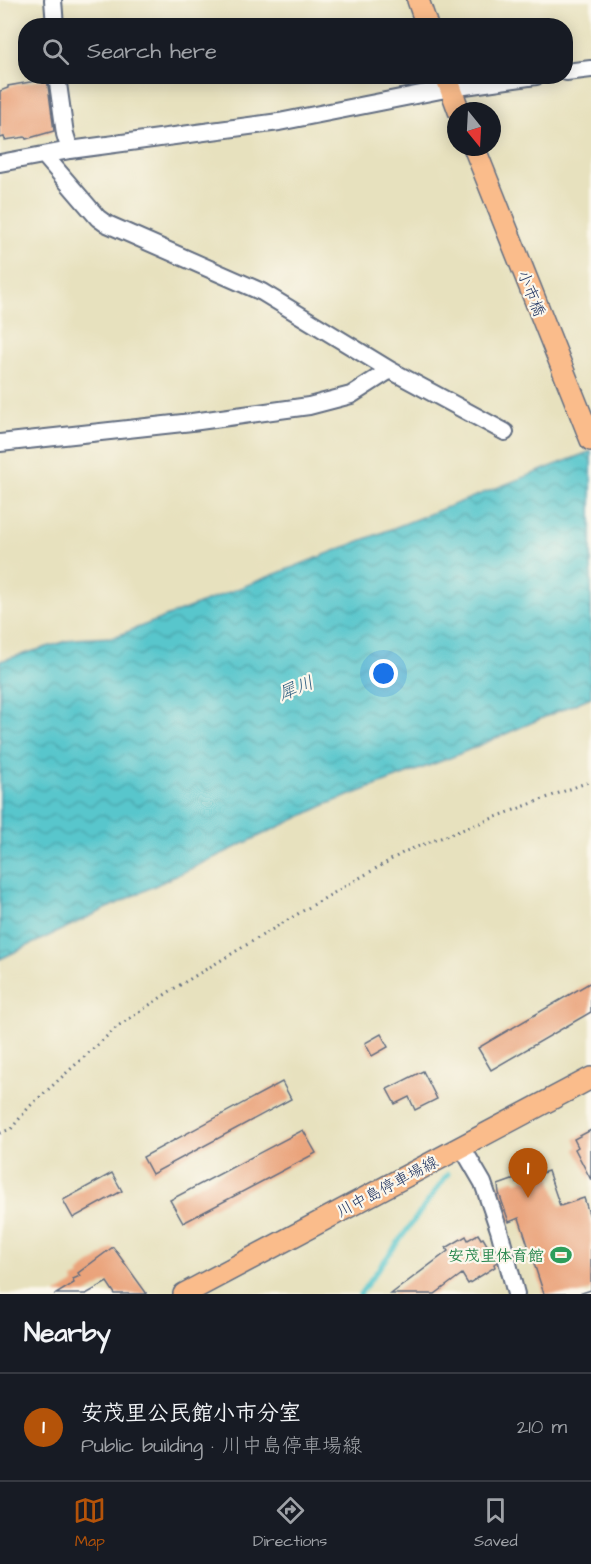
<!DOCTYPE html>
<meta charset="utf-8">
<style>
:root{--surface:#171b24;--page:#20242c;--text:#f1f3f6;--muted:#9ea1a6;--line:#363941;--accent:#b45309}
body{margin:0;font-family:"Architects Daughter","Klee One",sans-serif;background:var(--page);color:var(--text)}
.compass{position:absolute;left:447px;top:102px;width:54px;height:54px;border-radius:50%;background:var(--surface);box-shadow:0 3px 15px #0003;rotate:162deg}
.you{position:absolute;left:384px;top:674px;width:21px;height:21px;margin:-15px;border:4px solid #fff;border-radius:50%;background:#1a73e8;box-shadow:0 0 0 9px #1a73e833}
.badge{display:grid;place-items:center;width:39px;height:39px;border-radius:50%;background:var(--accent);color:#fff;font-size:20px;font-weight:700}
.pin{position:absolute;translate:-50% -50px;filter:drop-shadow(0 2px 3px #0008)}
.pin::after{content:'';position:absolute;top:32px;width:21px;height:18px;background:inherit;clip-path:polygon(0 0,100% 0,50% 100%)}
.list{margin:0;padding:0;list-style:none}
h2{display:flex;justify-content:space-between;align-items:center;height:78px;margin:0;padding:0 24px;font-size:26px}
h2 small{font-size:20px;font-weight:400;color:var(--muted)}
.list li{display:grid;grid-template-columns:39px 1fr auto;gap:18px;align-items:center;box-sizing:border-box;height:108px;padding:0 24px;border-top:2px solid var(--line)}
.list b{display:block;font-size:22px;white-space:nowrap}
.list p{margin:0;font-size:20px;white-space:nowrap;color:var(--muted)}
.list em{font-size:20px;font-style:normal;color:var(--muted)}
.icon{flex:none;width:33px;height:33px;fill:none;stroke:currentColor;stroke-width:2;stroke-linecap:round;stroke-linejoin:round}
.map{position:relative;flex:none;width:591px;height:1294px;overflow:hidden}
.search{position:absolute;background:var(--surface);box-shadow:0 3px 15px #0003;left:18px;right:18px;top:18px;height:66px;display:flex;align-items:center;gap:15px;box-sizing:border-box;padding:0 21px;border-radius:24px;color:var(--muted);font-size:22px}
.sheet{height:186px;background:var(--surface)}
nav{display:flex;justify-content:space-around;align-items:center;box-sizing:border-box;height:84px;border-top:2px solid var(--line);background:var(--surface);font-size:16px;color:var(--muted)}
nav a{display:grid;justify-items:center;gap:3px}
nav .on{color:var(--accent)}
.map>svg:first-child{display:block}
.water{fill:url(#water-waves);stroke:#3a7a95;stroke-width:1.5}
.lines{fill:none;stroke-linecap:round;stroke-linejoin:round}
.stream{stroke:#58c6cc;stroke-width:5}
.building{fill:#eaa37a}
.minor-casing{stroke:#626d80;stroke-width:20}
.major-casing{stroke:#626d80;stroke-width:24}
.path{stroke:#626d80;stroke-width:3;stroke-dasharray:1.5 4.5;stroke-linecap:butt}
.minor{stroke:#fff;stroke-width:16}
.major{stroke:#fabc8b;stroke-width:21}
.labels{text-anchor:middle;stroke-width:4.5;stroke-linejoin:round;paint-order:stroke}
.street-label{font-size:16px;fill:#1b2f5e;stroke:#fbf7ec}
.leisure-label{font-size:16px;font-weight:bold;fill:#27864d;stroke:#fbf7ec;text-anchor:end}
.water-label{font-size:18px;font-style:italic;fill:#2d5c7f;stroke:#fbf7ec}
</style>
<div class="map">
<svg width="591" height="1294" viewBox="0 0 591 1294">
<defs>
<pattern id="water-waves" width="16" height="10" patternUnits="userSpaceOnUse" patternTransform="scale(1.5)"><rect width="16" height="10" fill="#58c6cc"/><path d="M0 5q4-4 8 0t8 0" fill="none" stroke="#48a1a9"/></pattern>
</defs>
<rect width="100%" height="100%" fill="#fbf7ec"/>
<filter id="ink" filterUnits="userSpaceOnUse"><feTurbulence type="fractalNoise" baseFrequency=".0167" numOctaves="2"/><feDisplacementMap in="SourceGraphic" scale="12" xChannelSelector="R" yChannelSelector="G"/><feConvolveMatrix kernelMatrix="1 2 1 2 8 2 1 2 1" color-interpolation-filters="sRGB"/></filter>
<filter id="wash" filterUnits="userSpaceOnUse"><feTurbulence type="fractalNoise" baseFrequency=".008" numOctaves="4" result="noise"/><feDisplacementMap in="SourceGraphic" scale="24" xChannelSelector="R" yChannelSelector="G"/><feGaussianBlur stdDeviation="1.35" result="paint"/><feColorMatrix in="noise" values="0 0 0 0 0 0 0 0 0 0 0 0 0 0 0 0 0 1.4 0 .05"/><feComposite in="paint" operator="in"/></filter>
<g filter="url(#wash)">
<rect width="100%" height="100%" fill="#e7e1be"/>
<path class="water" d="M591,451v246l-139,60 -125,47 -327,155v-298l74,-22 40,-2z"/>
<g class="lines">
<path class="stream" d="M360,1294l88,-120"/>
</g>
<g id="blocks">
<path class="building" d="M47,78l7,53 -28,8 -1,-2 -20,3 -1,-3 -4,1v-47l8,-3v-2l28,-5z
M591,982v30l-100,58 -13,-22z
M381,1034l7,13 -16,9 -7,-13z
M423,1071l14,28 -22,11 -6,-13 -14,7 -8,-15z
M282,1082l9,17 -139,75 -9,-17z
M303,1130l13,23 -133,70 -13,-23z
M591,1130v50l-16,-31 3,-2 -4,-8z
M548,1171l12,35 24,-8 7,22v70l-12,4h-35l-25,-76 -10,4 -10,-29 -1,-8 17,-6 1,3z
M112,1173l10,18 -49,27 -10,-18z
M478,1234l3,5 2,-1 13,22 1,2 -3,2 1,3 -27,17 -6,-10 -27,20h-44l57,-43 -2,-3 20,-12 2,4z
M113,1247l34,47h-32l-8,-12 -21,12h-30l18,-11 -1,-4 7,-3 -2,-3z"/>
</g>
</g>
<g filter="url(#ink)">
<use href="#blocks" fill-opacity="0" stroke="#626d80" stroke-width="1.5"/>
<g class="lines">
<defs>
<path id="minor" d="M53,0l2,26
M566,72l25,-3
M57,76l8,58 5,16
M44,155l54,63 7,5 157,69 128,78 115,62
M0,163l70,-13 209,-28 172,-34 85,-12
M0,443l192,-21 117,-16 42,-11 39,-25
M462,1147l21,36 16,47 17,64"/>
<path id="major" d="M418,0l9,26
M446,76l13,35
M474,147l117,293
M184,1294l407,-216"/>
</defs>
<use href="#minor" class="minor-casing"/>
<use href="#major" class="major-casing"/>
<path class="path" d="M0,1133l11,-4 18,-22 89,-81 57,-38 126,-76 105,-61 185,-70"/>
<use href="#minor" class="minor"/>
<use href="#major" class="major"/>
</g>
</g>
<defs>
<symbol id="stadium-bare" viewBox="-9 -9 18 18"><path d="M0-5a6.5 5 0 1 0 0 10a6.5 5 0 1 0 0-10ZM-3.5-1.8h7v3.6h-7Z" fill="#2e9e5b" stroke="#fbf7ec" stroke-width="2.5" paint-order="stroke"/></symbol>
</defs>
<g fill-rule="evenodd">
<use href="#stadium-bare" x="546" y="1240" width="30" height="30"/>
</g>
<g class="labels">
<g class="street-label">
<text transform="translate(532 293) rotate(68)" y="6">小市橋</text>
<text transform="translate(387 1186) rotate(-28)" y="6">川中島停車場線</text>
</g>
<g class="leisure-label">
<text x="544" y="1261">安茂里体育館</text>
</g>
<g class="water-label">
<text transform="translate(296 688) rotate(-22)" y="6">犀川</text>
</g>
</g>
</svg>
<svg class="compass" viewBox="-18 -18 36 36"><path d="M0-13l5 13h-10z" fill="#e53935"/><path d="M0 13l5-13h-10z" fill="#9ea1a6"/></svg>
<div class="you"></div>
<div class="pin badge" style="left:528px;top:1198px">1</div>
<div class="search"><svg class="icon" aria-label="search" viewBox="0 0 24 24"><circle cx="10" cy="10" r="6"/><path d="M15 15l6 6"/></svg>Search here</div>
</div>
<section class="sheet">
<h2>Nearby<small></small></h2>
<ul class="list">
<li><span class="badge">1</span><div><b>安茂里公民館小市分室</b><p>Public building · 川中島停車場線</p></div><em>210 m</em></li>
</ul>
</section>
<nav>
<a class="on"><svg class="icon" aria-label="map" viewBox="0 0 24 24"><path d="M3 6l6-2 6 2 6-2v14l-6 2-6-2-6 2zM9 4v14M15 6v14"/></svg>Map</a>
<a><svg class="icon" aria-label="directions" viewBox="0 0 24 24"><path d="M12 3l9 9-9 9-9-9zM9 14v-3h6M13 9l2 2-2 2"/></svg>Directions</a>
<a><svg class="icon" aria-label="saved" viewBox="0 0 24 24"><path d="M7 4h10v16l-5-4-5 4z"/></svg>Saved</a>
</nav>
